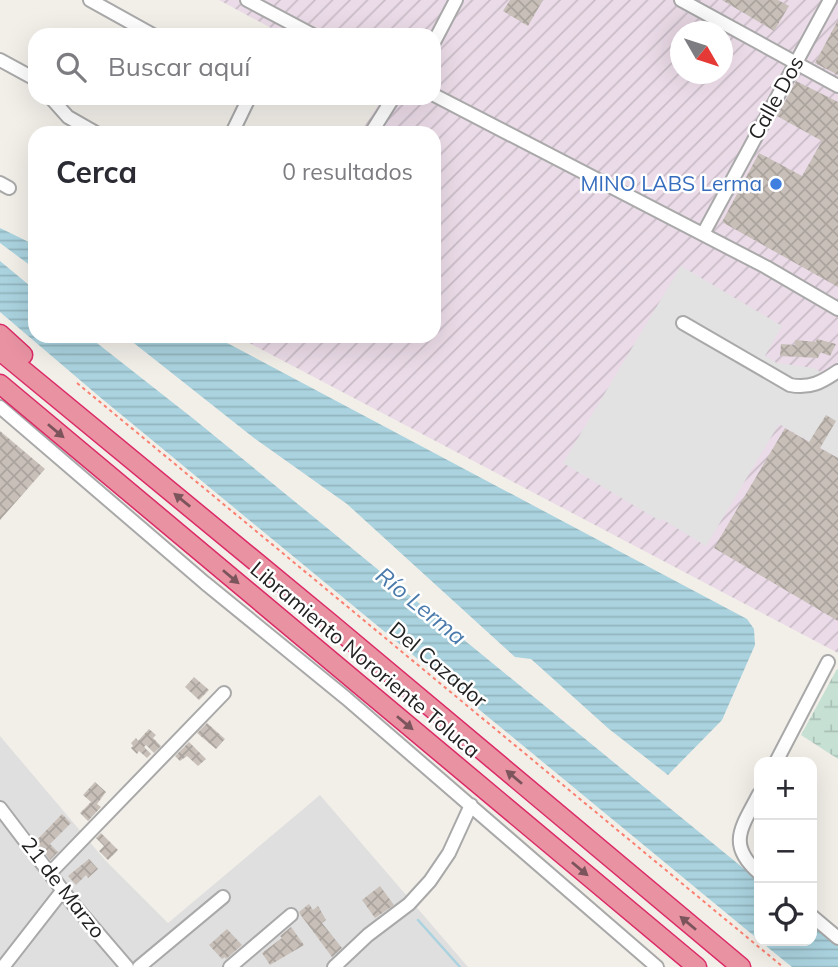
<!DOCTYPE html>
<html lang="es">
<meta charset="utf-8">
<style>
:root{--surface:#fff;--page:#f7f7f7;--text:#2b2b33;--muted:#7c7c81;--line:#e1e1e2}
body{margin:0;font-family:Mulish,sans-serif;background:var(--page);color:var(--text)}
.controls{position:absolute;right:21px;bottom:21px;display:grid;overflow:hidden;border-radius:14px;box-shadow:0 7px 28px #0002}
.controls button{width:63px;height:63px;display:grid;place-items:center;padding:0;border:0;border-bottom:2px solid var(--line);background:var(--surface);color:var(--text);font:35px sans-serif}
.compass{position:absolute;left:670px;top:21px;width:63px;height:63px;border-radius:50%;background:var(--surface);box-shadow:0 7px 28px #0002;rotate:129deg}
.list{margin:0;padding:0;list-style:none}
h2{display:flex;justify-content:space-between;align-items:center;height:91px;margin:0;padding:0 28px;font-size:30px}
h2 small{font-size:23px;font-weight:400;color:var(--muted)}
.icon{flex:none;width:38px;height:38px;fill:none;stroke:currentColor;stroke-width:2;stroke-linecap:round;stroke-linejoin:round}
.map{position:relative;flex:none;width:838px;height:967px;overflow:hidden}
.search{position:absolute;background:var(--surface);box-shadow:0 7px 28px #0002;left:28px;top:28px;width:413px;height:77px;display:flex;align-items:center;gap:18px;box-sizing:border-box;padding:0 24px;border-radius:21px;color:var(--muted);font-size:26px}
.panel{position:absolute;background:var(--surface);box-shadow:0 7px 28px #0002;left:28px;top:126px;width:413px;height:217px;border-radius:21px}
.map>svg:first-child{display:block}
.residential{fill:#e0dfdf}
.industrial{fill:url(#industrial-furrows);fill-rule:evenodd}
.wetland{fill:url(#wetland-marsh)}
.parking{fill:#e2e2e2}
.water{fill:url(#water-rules)}
.lines{fill:none;stroke-linecap:round;stroke-linejoin:round}
.stream{stroke:#aad3df;stroke-width:2.5}
.building{fill:url(#building-cross-hatch)}
.minor-casing{stroke:#a9a9a9;stroke-width:16}
.highway-casing{stroke:#dc2a67;stroke-width:21}
.path{stroke:#fa8072;stroke-width:2;stroke-dasharray:3.5 3.5;stroke-linecap:butt}
.minor{stroke:#fff;stroke-width:12}
.highway{stroke:#e892a2;stroke-width:18}
.oneway{fill:#7b545c}
.shop-dot{fill:#3f7fe0;stroke:#fff;stroke-width:2.5}
.labels{text-anchor:middle;stroke-width:5;stroke-linejoin:round;paint-order:stroke}
.street-label{font-size:21px;fill:#222;stroke:#fff}
.shop-label{font-size:21px;fill:#366cbe;stroke:#fff;text-anchor:end}
.water-label{font-size:23px;font-style:italic;fill:#4a7aab;stroke:#fff}
</style>
<div class="map">
<svg width="838" height="967" viewBox="0 0 838 967">
<defs>
<pattern id="industrial-furrows" width="10" height="10" patternUnits="userSpaceOnUse" patternTransform="scale(1.75)"><rect width="10" height="10" fill="#ebdbe8"/><path d="M-1 1l2-2M0 10L10 0M9 11l2-2" fill="none" stroke="#c9bcc7"/></pattern>
<pattern id="wetland-marsh" width="20" height="14" patternUnits="userSpaceOnUse" patternTransform="scale(1.75)"><rect width="20" height="14" fill="#c6e0d4"/><path d="M1 5h8M5 5V1M11 12h8M15 12V8" fill="none" stroke="#aac0b6"/></pattern>
<pattern id="water-rules" width="6" height="5" patternUnits="userSpaceOnUse" patternTransform="scale(1.75)"><rect width="6" height="5" fill="#aad3df"/><path d="M0 2.5h6" fill="none" stroke="#92b5bf"/></pattern>
<pattern id="building-cross-hatch" width="8" height="8" patternUnits="userSpaceOnUse" patternTransform="scale(1.75)"><rect width="8" height="8" fill="#c7bfb8"/><path d="M0 0l8 8M0 8l8-8" fill="none" stroke="#aba49e"/></pattern>
</defs>
<rect width="100%" height="100%" fill="#f2efe9"/>
<path class="residential" d="M0,736l105,124 63,63 152,-128 148,172h-468z"/>
<path class="industrial" d="M219,0h619v653l-602,-317h198v-203h-74l23,-35h51v-63h-150zM680,32h42v42h-42z"/>
<path class="wetland" d="M837,669l1,1v89l-37,-24z"/>
<path class="parking" d="M681,266l101,60 -17,30 12,7 37,5 21,13 3,-2v79l-59,-34 -73,122 -44,-27 -2,2 -97,-58z"/>
<path class="water" d="M0,228l35,17v24l-35,-26z
M0,261l35,29v46h53l107,84 564,461v59l-658,-542 -101,-86z
M125,336h89l533,283 7,10 1,16 -33,75 -54,55 -59,-46 -78,-70 -16,-2 -168,-153 -93,-66z
M812,923l26,22v22h-46l-32,-26h52z"/>
<g class="lines">
<path class="stream" d="M418,920l42,47"/>
</g>
<path class="building" d="M510,0h33l-15,26 -25,-15z
M722,0h56l11,6 -15,25z
M838,20v55l-23,-12z
M796,81l42,21v185l-116,-65 37,-69 43,23 20,-35 -45,-25z
M817,339l19,5 -6,12 -10,-4 -2,6 -38,-2 1,-12 14,1v-5l21,2z
M826,415l10,6 -16,27 18,10v163l-124,-73 71,-120 24,14z
M0,431l45,38 -45,51z
M194,677l15,13 -10,10 -14,-13z
M207,723l18,16 -9,10 -19,-16z
M149,729l7,6 -3,3 8,8 -7,7 -8,-8 -2,2 7,7 -4,4 -8,-7 -2,3 -6,-6 2,-2 -2,-3 5,-5 2,3z
M189,742l17,17 -8,7 -11,-10 -7,5 -5,-5z
M95,782l11,10 -9,12 4,3 -13,14 -8,-8 11,-11 -8,-7z
M62,814l9,9 -21,21 8,8 -8,8 -14,-19z
M101,833l17,17 -10,10 -9,-9 5,-5 -8,-8z
M89,859l9,10 -10,9 -2,-3 -10,10 -8,-9z
M380,886l14,19 -19,13 -13,-18z
M309,904l4,6 5,-4 8,14 -4,3 20,25 -10,9 -32,-43 -1,-2z
M291,927l13,18 -34,20 -8,-12 20,-15 -2,-2z
M227,929l15,16 -16,14 -1,-2 -3,2 -13,-14z"/>
<g class="lines">
<defs>
<path id="minor" d="M90,0l63,35
M247,0l66,35
M681,0l157,86
M434,42l22,-42
M0,60l35,19
M434,95l332,172 72,42
M51,98l17,19 28,16
M232,133l17,-35
M371,133l22,-35
M0,183l9,5
M703,234l127,-234
M683,323l107,62c20,4 32,-3 48,-14
M0,407l205,176 141,115 311,269
M776,762l52,-100
M759,794c-17,33 -33,50 0,79
M0,808l73,96 54,63
M50,873l174,-180
M812,916l26,22
M3,967l60,-77
M139,967l84,-70
M230,967l61,-52
M334,967l34,-32 41,-31 21,-23 19,-28 22,-48"/>
<path id="highway" d="M0,334l23,21
M0,351l329,271 412,345
M0,384l697,583"/>
</defs>
<use href="#minor" class="minor-casing"/>
<use href="#highway" class="highway-casing"/>
<path class="path" d="M77,383l706,584"/>
<use href="#minor" class="minor"/>
<use href="#highway" class="highway"/>
</g>
<defs><path id="oneway-solid" d="M-6-.8H1V-3.2L6.5 0L1 3.2V.8H-6Z" transform="scale(1.75)"/></defs>
<g class="oneway">
<use href="#oneway-solid" transform="translate(56 431) rotate(40)"/>
<use href="#oneway-solid" transform="translate(182 500) rotate(-141)"/>
<use href="#oneway-solid" transform="translate(231 577) rotate(40)"/>
<use href="#oneway-solid" transform="translate(405 723) rotate(40)"/>
<use href="#oneway-solid" transform="translate(514 777) rotate(-140)"/>
<use href="#oneway-solid" transform="translate(580 869) rotate(40)"/>
<use href="#oneway-solid" transform="translate(688 923) rotate(-140)"/>
</g>
<circle class="shop-dot" cx="776" cy="184" r="7"/>
<g class="labels">
<g class="street-label">
<text transform="translate(776 98) rotate(-61)" y="7">Calle Dos</text>
<text transform="translate(365 660) rotate(40)" y="7">Libramiento Nororiente Toluca</text>
<text transform="translate(438 665) rotate(40)" y="7">Del Cazador</text>
<text transform="translate(63 888) rotate(52)" y="7">21 de Marzo</text>
</g>
<g class="shop-label">
<text x="762" y="191">MINO LABS Lerma</text>
</g>
<g class="water-label">
<text transform="translate(421 606) rotate(39)" y="8">Río Lerma</text>
</g>
</g>
</svg>
<div class="controls">
<button>+</button>
<button>−</button>
<button><svg class="icon" aria-label="locate" viewBox="0 0 24 24"><circle cx="12" cy="12" r="6"/><path d="M12 2v4M12 18v4M2 12h4M18 12h4"/></svg></button>
</div>
<svg class="compass" viewBox="-18 -18 36 36"><path d="M0-13l5 13h-10z" fill="#e53935"/><path d="M0 13l5-13h-10z" fill="#7c7c81"/></svg>
<div class="search"><svg class="icon" aria-label="search" viewBox="0 0 24 24"><circle cx="10" cy="10" r="6"/><path d="M15 15l6 6"/></svg>Buscar aquí</div>
<section class="panel">
<h2>Cerca<small>0 resultados</small></h2>
<ul class="list">
</ul>
</section>
</div>
